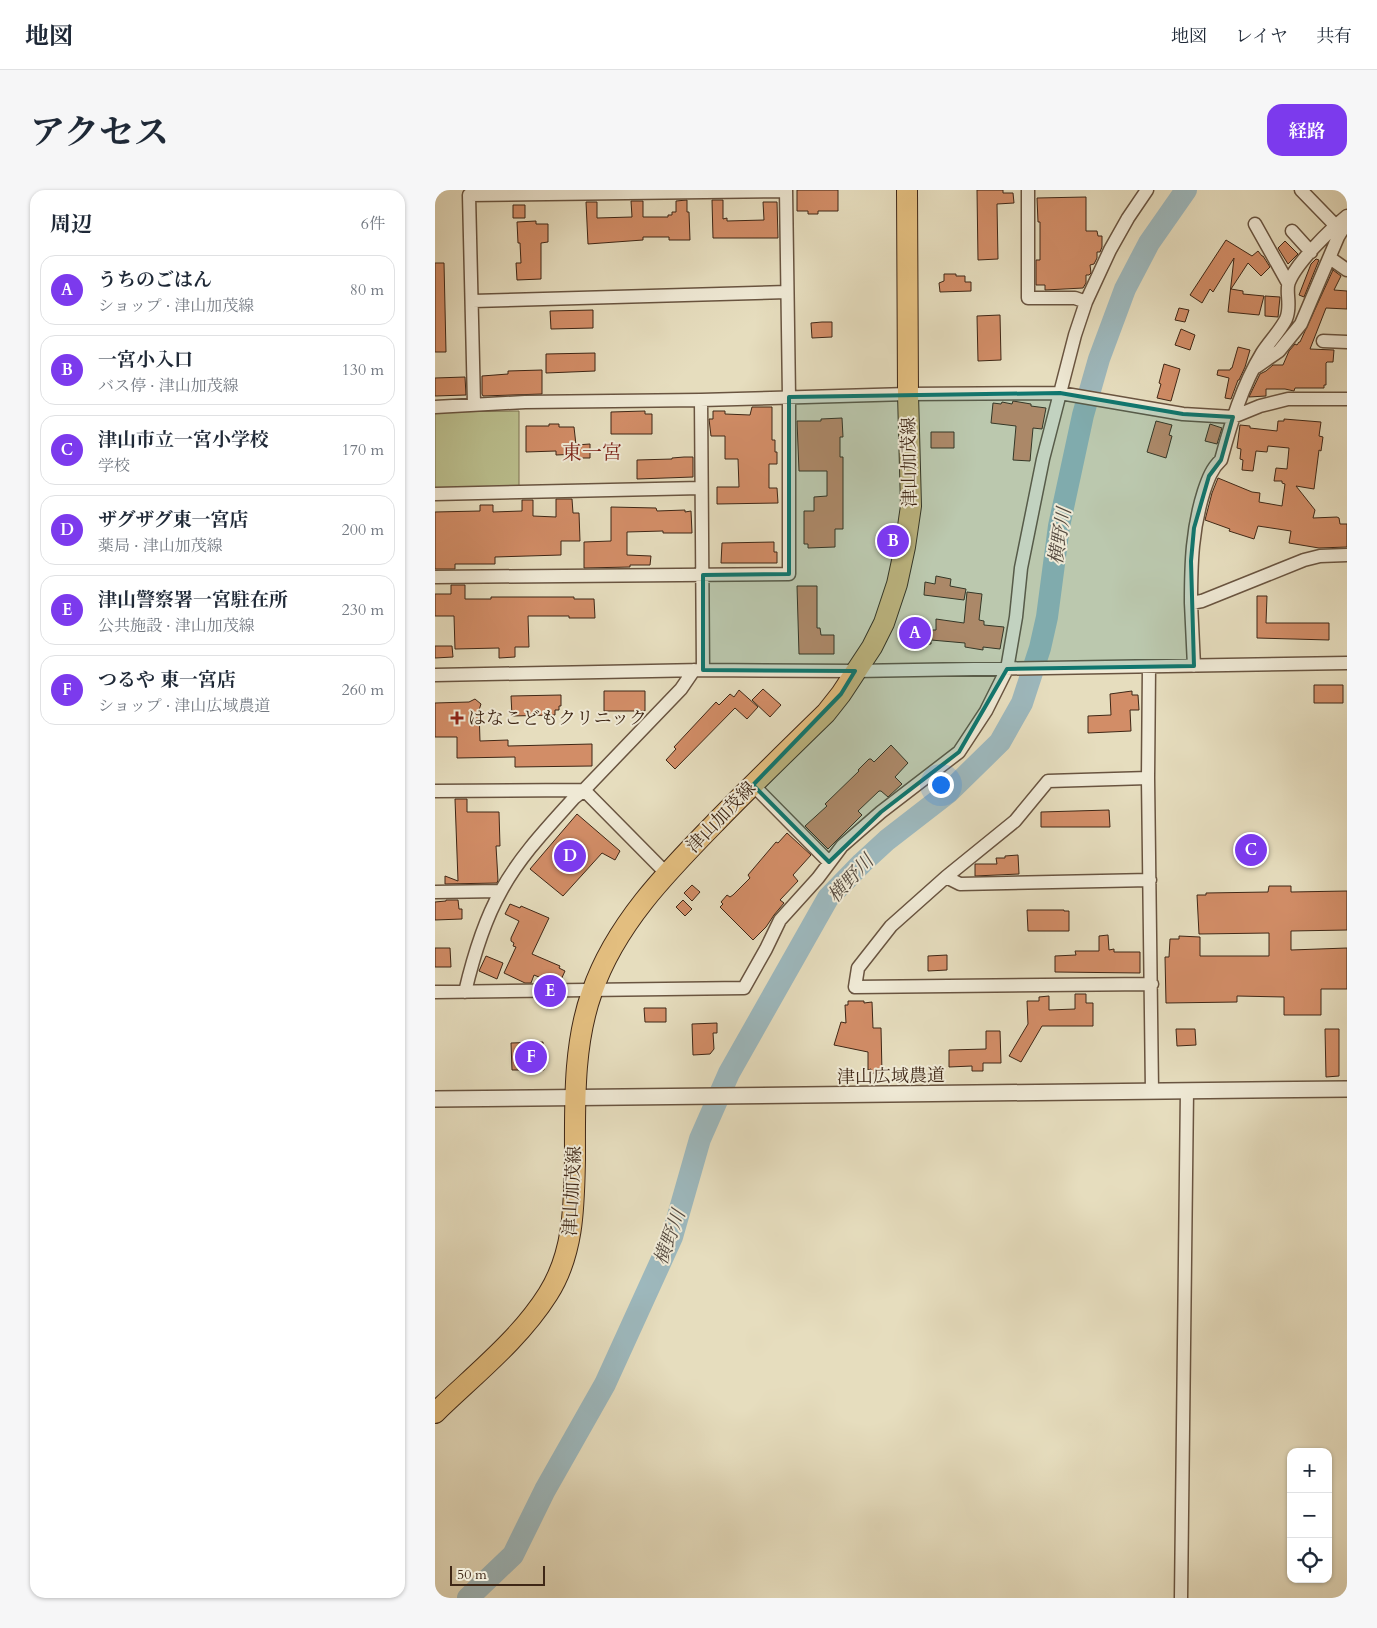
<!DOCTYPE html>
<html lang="ja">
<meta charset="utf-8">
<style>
:root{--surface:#fff;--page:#f6f6f7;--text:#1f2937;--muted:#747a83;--line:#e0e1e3;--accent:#7c3aed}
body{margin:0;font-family:Cardo,"Noto Serif JP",serif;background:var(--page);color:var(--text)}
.controls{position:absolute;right:15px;bottom:15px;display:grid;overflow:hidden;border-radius:10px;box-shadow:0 1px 4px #0004}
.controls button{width:45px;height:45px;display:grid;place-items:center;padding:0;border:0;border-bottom:1px solid var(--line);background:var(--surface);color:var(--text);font:25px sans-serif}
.scale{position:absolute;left:15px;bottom:12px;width:95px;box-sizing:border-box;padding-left:5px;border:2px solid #3f2716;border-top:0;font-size:14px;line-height:18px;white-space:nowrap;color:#3f2716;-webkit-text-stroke:4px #efe9d5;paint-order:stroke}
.you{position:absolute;left:505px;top:594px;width:18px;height:18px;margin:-12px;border:4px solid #fff;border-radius:50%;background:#1a73e8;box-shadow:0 0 0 8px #1a73e833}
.badge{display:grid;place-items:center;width:32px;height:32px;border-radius:50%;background:var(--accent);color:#fff;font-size:16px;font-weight:700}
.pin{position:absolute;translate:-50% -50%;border:2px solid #fff;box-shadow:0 1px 5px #0006}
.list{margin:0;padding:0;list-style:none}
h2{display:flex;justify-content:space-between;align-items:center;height:65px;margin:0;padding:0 20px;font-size:21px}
h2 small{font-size:16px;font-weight:400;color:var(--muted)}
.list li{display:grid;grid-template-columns:32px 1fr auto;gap:15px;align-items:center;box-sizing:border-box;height:70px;margin:0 10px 10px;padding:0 10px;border:1px solid var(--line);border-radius:15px}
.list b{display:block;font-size:19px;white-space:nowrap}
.list p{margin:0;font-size:16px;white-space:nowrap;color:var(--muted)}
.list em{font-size:16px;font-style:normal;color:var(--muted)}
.icon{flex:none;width:28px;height:28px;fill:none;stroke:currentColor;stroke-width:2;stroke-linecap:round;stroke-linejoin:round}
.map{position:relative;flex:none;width:912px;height:1408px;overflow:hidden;border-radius:15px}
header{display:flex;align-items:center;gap:30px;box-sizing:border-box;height:70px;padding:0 25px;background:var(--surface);border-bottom:1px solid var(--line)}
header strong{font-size:24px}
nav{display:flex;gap:28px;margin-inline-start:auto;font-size:18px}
.intro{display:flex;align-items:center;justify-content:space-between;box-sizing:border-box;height:120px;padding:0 30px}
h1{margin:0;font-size:35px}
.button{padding:12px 22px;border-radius:15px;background:var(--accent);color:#fff;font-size:18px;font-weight:700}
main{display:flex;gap:30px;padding:0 30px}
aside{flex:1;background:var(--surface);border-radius:15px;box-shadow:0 1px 4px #0004}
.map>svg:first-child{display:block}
.green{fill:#bbbf8e;stroke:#7d7352}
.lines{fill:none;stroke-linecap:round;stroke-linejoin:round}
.river{stroke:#9db8bd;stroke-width:22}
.building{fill:#d28d67;stroke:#3f2716}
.minor-casing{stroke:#695440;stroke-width:15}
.tertiary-casing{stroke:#695440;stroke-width:18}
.primary-casing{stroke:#3f2716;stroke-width:22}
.minor{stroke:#efe9d5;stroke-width:12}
.tertiary{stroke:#efe9d5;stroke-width:15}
.primary{stroke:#e3be7f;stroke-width:20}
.marked{fill:#0f766e;fill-opacity:0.2;stroke:#0f766e;stroke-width:4;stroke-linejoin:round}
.poi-dot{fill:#8f2418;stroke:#efe9d5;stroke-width:2}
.labels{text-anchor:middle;stroke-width:4;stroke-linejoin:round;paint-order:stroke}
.street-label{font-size:18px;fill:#3f2716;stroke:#efe9d5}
.poi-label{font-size:18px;fill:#3f2716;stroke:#efe9d5;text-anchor:start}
.water-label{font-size:19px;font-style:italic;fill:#564b40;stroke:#efe9d5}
.quarter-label{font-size:20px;fill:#7a1f14;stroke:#efe9d5}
</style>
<header>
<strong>地図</strong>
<nav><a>地図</a><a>レイヤ</a><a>共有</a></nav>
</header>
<div class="intro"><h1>アクセス</h1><a class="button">経路</a></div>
<main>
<aside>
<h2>周辺<small>6件</small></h2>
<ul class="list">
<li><span class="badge">A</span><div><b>うちのごはん</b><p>ショップ · 津山加茂線</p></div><em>80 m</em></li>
<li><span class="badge">B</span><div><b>一宮小入口</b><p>バス停 · 津山加茂線</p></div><em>130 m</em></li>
<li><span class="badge">C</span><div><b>津山市立一宮小学校</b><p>学校</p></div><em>170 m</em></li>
<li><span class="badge">D</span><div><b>ザグザグ東一宮店</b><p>薬局 · 津山加茂線</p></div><em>200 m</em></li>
<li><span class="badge">E</span><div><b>津山警察署一宮駐在所</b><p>公共施設 · 津山加茂線</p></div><em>230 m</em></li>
<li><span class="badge">F</span><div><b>つるや 東一宮店</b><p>ショップ · 津山広域農道</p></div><em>260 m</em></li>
</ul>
</aside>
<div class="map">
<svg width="912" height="1408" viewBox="0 0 912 1408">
<rect width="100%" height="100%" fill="#e6ddbe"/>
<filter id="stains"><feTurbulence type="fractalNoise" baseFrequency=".004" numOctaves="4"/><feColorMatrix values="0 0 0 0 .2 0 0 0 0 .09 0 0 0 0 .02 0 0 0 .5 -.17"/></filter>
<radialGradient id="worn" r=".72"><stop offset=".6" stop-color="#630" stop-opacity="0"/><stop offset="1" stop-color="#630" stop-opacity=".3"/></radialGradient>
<path class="green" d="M84,221v76l-84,2v-77z"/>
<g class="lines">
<path class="river" d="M33,1408l45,-43 32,-65 60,-106 67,-147 28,-98 29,-66 99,-175 34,-35 25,-23 62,-48 51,-50 22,-39 18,-55 7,-31 12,-91 24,-111 16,-56 26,-70 24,-46 37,-53"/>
</g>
<path class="building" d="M362,0h41v21h-20v3h-10v-3h-11z
M542,0h26v3h10l1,10 -17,1 1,55 -20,1z
M651,7v34h11l1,5h4v11l-2,5h-3v6l-3,6 -4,1 1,8 -2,2h-3v8l-3,5 -38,2v-5h-9v-25h4v-38h-2l-1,-24z
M252,10v12h2l1,28h-21v-3h-26v3l-55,4 -2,-42h11v16l35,-1 -1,-16h12v16h25v-2h4v-3h4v-11z
M277,10h11v19l4,-1v3l37,-1 -1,-18h14l1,36h-65z
M78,15h12v13h-12z
M101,31v3h12v18l-7,1v36l-24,1 -1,-17h5l-1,-20h-2l-1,-21z
M791,50l26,16 6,-5 4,5h1l7,11 -9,9 -13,-13 -17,26 12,2v3l21,2 -5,19 -31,-3 6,-54 -21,34 -3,-3 -8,14 -12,-8z
M850,51l13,13 -10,10 -10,-16z
M881,69l3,1 -15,37 -5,-2 12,-31z
M0,73h9l2,89h-11z
M898,80l8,6 -7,14 13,1v18l-21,-1 -16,41 24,1 -1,12h-6l-1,1v22h-2v3h-29l-1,3 -9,-2h-19v7l-17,1 11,-23 6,-3 7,-6h10l6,-14 6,-7 2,1 2,-3h1z
M509,84h12v2h9v6h6v9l-31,1 -1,-9 5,-2z
M830,106l15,1 -2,20 -13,-1z
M744,118l10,2 -4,12 -10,-2z
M158,120v18l-42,1 -1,-18z
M565,125l1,45 -23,1 -1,-45z
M387,132h10v15l-20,1 -1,-15z
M746,139l14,6 -5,15 -15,-5z
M803,157l12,3 -5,17 -6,13h-1l-7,19 -6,-1 4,-20 -12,-3 1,-5h12l1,-2h1z
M160,163v18l-49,2v-19z
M729,174l16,5 -9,32 -14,-3 4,-14 -2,-1z
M107,180v24l-59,2 -1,-2v-18l26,-2v-3z
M30,187l1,18 -31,1v-18z
M578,211l18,3v2l15,2 -4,21 -9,-1 -3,33 -17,-1 3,-34 -25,-3 2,-20 8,1 1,-2 10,2z
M317,217h20v33h3v12h2v12h-8v24h8l1,15 -61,1v-17h22l-1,-28h-13v-23h-14l-2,-17h4v-8h12v3l25,1z
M210,221v3h7v20h-41v-22z
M407,228l1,19h-3v20h3v72h-8v18l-27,1v-4h-4v-33h10v-14l13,-1v-25h-28l-2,-50h24v-2z
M849,229l37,3 -2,14 4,1 -2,14 -2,-1 -5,39 -18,-3 19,24 -2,8 24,-1 2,1 1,6h7v23l-28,1 -30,-5 2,-12 -33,-5 -4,13 -25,-8 1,-2 -25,-9 7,-27 6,-15 34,14 8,1 -1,9 23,4 3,-22 -3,-1v-2h-8l2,-13 11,1 2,-21 -21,-2 -1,6 -11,-1 -3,20 -11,-1 1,-10 -3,-1 1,-10 -4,-1 3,-23 10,1v2l27,3 1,-10h6z
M721,231l16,4 -3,10 3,1 -6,22 -19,-6z
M114,234h10v3h15l2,18 14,-1v14h-13v-4l-21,1v-4l-30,1v-26h23z
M775,234l12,4 -5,16 -12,-3z
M496,242h23v16h-23z
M249,267h9v20l-56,2v-19l35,-1v-1z
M121,309h16l1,14h6l1,28h-19v14l-66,2v7h-40v5h-20v-57l45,-1v-6h13v7l29,-1v-11h11v16l23,1z
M176,317l45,1 1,3 28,-1v2l6,-1 1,22h-29v-2l-36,1v23l24,1 -1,9h-20v2l-46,1v-26l27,-1z
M339,352v10h3v11h-56l1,-20z
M501,386l15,3 -1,7 16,3 -2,11 -40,-5 1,-13 10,2z
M16,395h14v14h26v-2h83v2h20l1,19h-26v-2h-41l1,31h-14v10l-16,1v-10l-44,1 -1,-33h-19v-22h16z
M362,396h20v42h3l1,7h13v19h-35z
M532,402l15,2 -3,26 5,1v4l20,2 -4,22 -17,-2v3l-18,-3v-4l-34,-3v4l-23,1v-15h28v-11l28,4z
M822,406h10l-1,27h63v17l-72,-2z
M0,456h17l1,11 -18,1z
M879,495h29v18h-29z
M328,499l18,16 -11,12 -18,-17z
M304,500l19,17 -11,12 -12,-11 -60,61 -9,-9 10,-11 -2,-2 42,-45 3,3 11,-11 4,3z
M169,501h41v20h-41z
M697,501v4h6l1,15h-9l1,21 -43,2v-17l23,-1 -1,-21z
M126,505v11h-2v4h-4v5l-43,1 -1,-20z
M40,509l6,5 -2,6 1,31 28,-1v6l84,-2v22l-77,1v-10l-58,1v-21h-22v-34l34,-1z
M456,555l17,18 -13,14 7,7 -14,13 -7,-6h-2l-21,20 4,4 -34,34 -23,-23 22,-20 -2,-2 34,-33 -1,-1 11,-11h2l3,3z
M20,609h12v13h32l1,34h-4l2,34 -1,3 -52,1v-8l13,5z
M674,620l1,17h-69v-15z
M142,624l43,37 -5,9 -13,-7 -39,43 -33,-27z
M352,643l24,22 -18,20 5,6 -18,19 4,3 -10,12 -8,12 -13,13 -33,-33 3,-3 -2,-2 6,-7 3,2 3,-2 17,-17 -2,-3 28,-33 2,1z
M583,665l1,19 -44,2v-12h22l-1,-6h9v-2z
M257,695l8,7 -8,9 -8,-8z
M834,696h22v6l56,-1v39l-56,1v19l56,-2v41h-26v26h-37v-18l-47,-1v6l-71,1 -1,-46h4l1,-18h9v-3l21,1v19h69v-23l-70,1 -2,-39h9v-2l62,-1z
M11,710h12l1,9h3v10l-27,1v-18l11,-1z
M248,710l9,9 -7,7 -9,-9z
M75,714l10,4 1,-2 28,12 -17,36 28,12 -1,2 6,3 -5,11h-9l-17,-7 -3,8h-6l-21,-10 12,-26 -3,-1 1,-3 -3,-2v-3l8,-17 -14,-7z
M592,720h37v1h5v20h-41z
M673,745l1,15 5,-1v3h26v21l-85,-1v-16l21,-1 -1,-4h24v-15z
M0,758h15l1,19h-16z
M512,765v15l-19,1v-15z
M51,766l17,7 -6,16 -18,-8z
M640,804h11v9h7v23h-51l-21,36 -12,-6 19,-32 -1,-23h12v-4l10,-1v14l26,-1z
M413,811h16v2l8,-1 1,26h8l1,45h-11v-4l-3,1v-18l-34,-7 7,-23 5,1 -1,-18h3z
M209,818h22v14h-21z
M282,833v10h-4l1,16 -4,5 -17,1 -1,-31z
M741,839h19l1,16 -19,1z
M890,839h14v47l-13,1z
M551,841h14l1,32h-18v8h-11v-5l-23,1v-17l37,-1z
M108,852l1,28h-32l-1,-27z"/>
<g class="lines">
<defs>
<path id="minor" d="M593,0v108h47l11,4
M866,0l35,36
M820,34l33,59
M857,41l19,21
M895,68l17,12
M38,111l314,-9
M888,151l24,1
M821,177l23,-16 22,-27 37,-87 9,-15
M266,210l2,270
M39,214l-5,-209 317,-4
M0,217l90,-5 176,-2 207,-6 152,-1 123,21 50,3 27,-11 28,-7h59
M0,304l266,-6
M0,387l354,-3v-177l-3,-207
M756,413c0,-40 1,-74 13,-112 4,-12 8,-23 17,-31 10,-37 21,-74 41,-107 7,-11 18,-22 24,-34 6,-13 -1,-28 3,-37 8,-20 41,-52 58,-66
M759,476l-3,-63 11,-2 102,-41 16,-4 27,-1
M714,477l-1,111 4,313
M0,485l268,-5 152,1 492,-8
M713,588l-100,3 -33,40 -69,56 -55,49 -33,42 -3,19 297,-3
M318,595l76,77
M0,601l149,-1 82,83
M511,687l14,7 190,-4
M0,702l66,-1
M0,802l309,-4 22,-39 14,-29 38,-42 24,-32 39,-34 78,-60 27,-41 21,-42 9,-52 5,-49 22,-109 32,-124 11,-33 24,-52 18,-32 19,-28
M30,802c8,-34 19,-71 36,-101 19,-35 47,-64 73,-93l10,-8 97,-101 13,-19
M746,1408l6,-508"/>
<path id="tertiary" d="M0,909l912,-10"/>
<path id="primary" d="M0,1223c39,-38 84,-73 113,-119 26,-41 26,-88 27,-135 0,-55 -2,-114 17,-167 23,-67 74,-119 123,-169 36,-37 74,-74 111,-110l15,-19 31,-47 12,-24 13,-39 8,-37 6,-41 -3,-112 -1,-204"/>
</defs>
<use href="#minor" class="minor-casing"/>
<use href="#tertiary" class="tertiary-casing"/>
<use href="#primary" class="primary-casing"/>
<use href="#minor" class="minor"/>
<use href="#tertiary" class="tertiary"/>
<use href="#primary" class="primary"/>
</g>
<path class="marked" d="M625,203l123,21 50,3 -12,43 -12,16 -15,52 -3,33 3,105 -187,3 -48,83 -78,60 -52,50 -76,-77 88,-91 14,-23 -152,-1v-95l86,-1v-177z"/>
<path class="poi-dot" d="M19.5 520.5h5v5h5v5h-5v5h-5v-5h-5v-5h5z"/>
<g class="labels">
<g class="street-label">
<text transform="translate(474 272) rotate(-91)" y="6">津山加茂線</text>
<text transform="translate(286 627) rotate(-46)" y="6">津山加茂線</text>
<text transform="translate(456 886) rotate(-1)" y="6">津山広域農道</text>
<text transform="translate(137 1001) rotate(-87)" y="6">津山加茂線</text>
</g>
<g class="poi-label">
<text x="33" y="534">はなこどもクリニック</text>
</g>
<g class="water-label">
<text transform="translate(624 346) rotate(-81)" y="7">横野川</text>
<text transform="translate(415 688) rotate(-47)" y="7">横野川</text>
<text transform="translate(234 1047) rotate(-70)" y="7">横野川</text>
</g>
<g class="quarter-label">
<text x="157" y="269">東一宮</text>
</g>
</g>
<rect width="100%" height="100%" filter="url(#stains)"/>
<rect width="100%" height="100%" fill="url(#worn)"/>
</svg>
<div class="controls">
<button>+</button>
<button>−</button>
<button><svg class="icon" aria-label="locate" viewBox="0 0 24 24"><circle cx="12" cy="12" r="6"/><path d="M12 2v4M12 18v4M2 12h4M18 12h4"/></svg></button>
</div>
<div class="scale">50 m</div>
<div class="you"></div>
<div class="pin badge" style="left:480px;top:443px">A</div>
<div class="pin badge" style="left:458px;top:351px">B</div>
<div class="pin badge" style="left:816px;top:660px">C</div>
<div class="pin badge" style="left:135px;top:666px">D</div>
<div class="pin badge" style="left:115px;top:801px">E</div>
<div class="pin badge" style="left:96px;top:867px">F</div>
</div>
</main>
